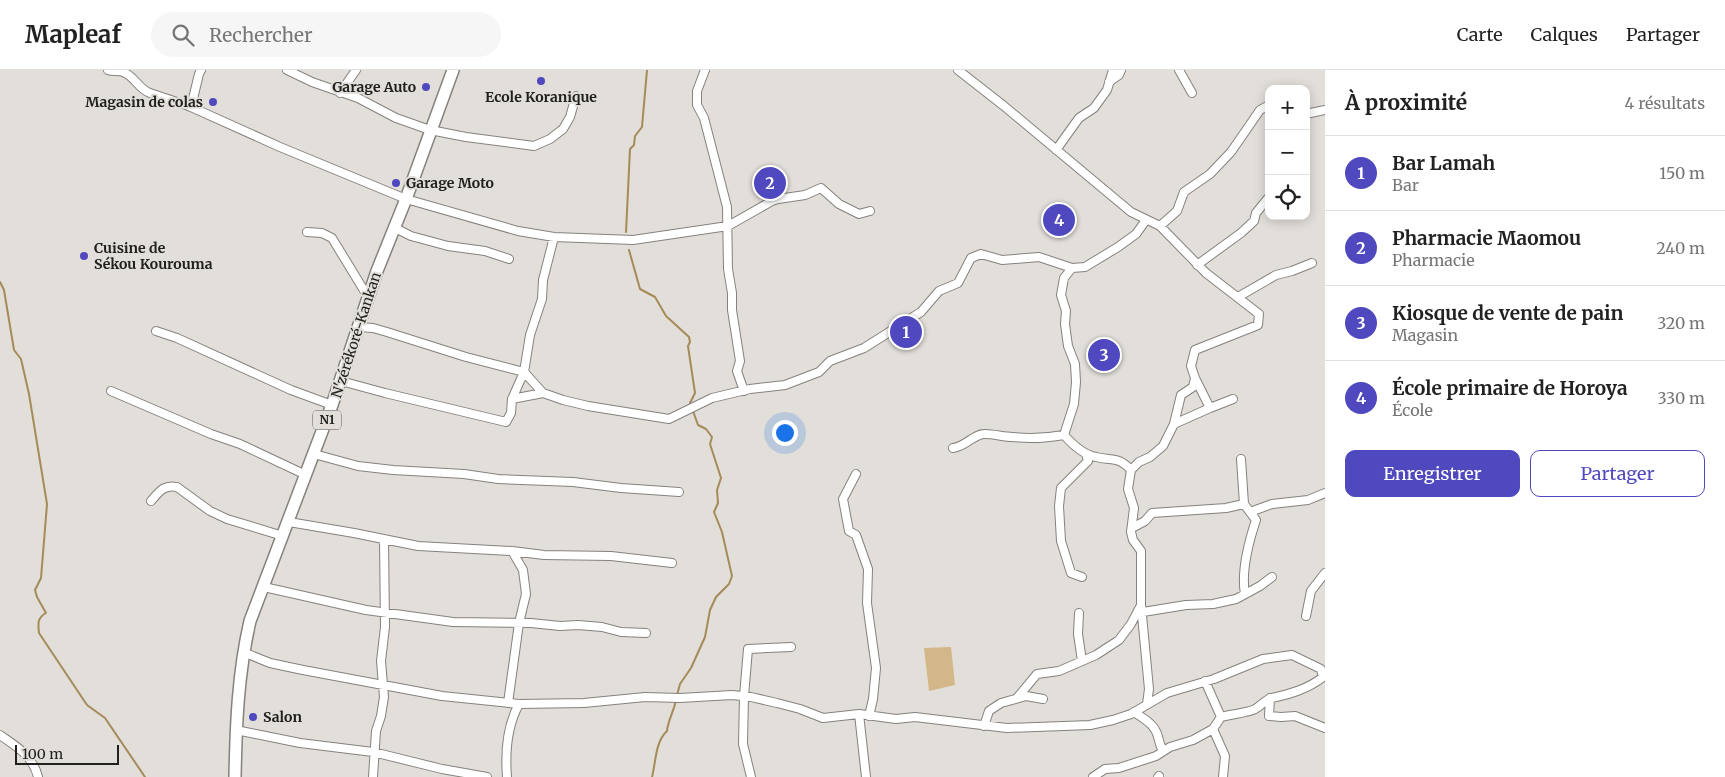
<!DOCTYPE html>
<html lang="fr">
<meta charset="utf-8">
<style>
:root{--surface:#fff;--page:#f6f6f6;--text:#222;--muted:#767676;--line:#e0e0e0;--accent:#5048bf}
body{margin:0;font-family:Merriweather,serif;background:var(--page);color:var(--text)}
.controls{position:absolute;right:15px;top:15px;display:grid;overflow:hidden;border-radius:10px;box-shadow:0 2px 12px #0003}
.controls button{width:45px;height:45px;display:grid;place-items:center;padding:0;border:0;border-bottom:1px solid var(--line);background:var(--surface);color:var(--text);font:25px sans-serif}
.scale{position:absolute;left:15px;bottom:12px;width:104px;box-sizing:border-box;padding-left:5px;border:2px solid #21201e;border-top:0;font-size:14px;line-height:18px;white-space:nowrap;color:#21201e;-webkit-text-stroke:4px #e2ded9;paint-order:stroke}
.you{position:absolute;left:784px;top:362px;width:18px;height:18px;margin:-12px;border:4px solid #fff;border-radius:50%;background:#1a73e8;box-shadow:0 0 0 8px #1a73e833}
.badge{display:grid;place-items:center;width:32px;height:32px;border-radius:50%;background:var(--accent);color:#fff;font-size:16px;font-weight:700}
.pin{position:absolute;translate:-50% -50%;border:2px solid #fff;box-shadow:0 1px 5px #0006}
.list{margin:0;padding:0;list-style:none}
h2{display:flex;justify-content:space-between;align-items:center;height:65px;margin:0;padding:0 20px;font-size:21px}
h2 small{font-size:16px;font-weight:400;color:var(--muted)}
.list li{display:grid;grid-template-columns:32px 1fr auto;gap:15px;align-items:center;box-sizing:border-box;height:75px;padding:0 20px;border-top:1px solid var(--line)}
.list b{display:block;font-size:19px;white-space:nowrap}
.list p{margin:0;font-size:16px;white-space:nowrap;color:var(--muted)}
.list em{font-size:16px;font-style:normal;color:var(--muted)}
.actions{display:flex;gap:10px;padding:15px 20px}
.actions a{flex:1;padding:11px 0;border:1px solid var(--accent);border-radius:10px;text-align:center;font-size:18px;color:var(--accent)}
.actions .main{background:var(--accent);color:#fff}
.icon{flex:none;width:28px;height:28px;fill:none;stroke:currentColor;stroke-width:2;stroke-linecap:round;stroke-linejoin:round}
.map{position:relative;flex:none;width:1325px;height:707px;overflow:hidden}
header{display:flex;align-items:center;gap:30px;box-sizing:border-box;height:70px;padding:0 25px;background:var(--surface);border-bottom:1px solid var(--line)}
header strong{font-size:24px}
nav{display:flex;gap:28px;margin-inline-start:auto;font-size:18px}
.search{width:350px;height:45px;background:var(--page);display:flex;align-items:center;gap:12px;box-sizing:border-box;padding:0 18px;border-radius:28px;color:var(--muted);font-size:19px}
main{display:flex}
aside{flex:1;background:var(--surface)}
.map>svg:first-child{display:block}
.green{fill:#d4b788}
.lines{fill:none;stroke-linecap:round;stroke-linejoin:round}
.stream{stroke:#a68a5a;stroke-width:2}
.minor-casing{stroke:#85827d;stroke-width:10}
.highway-casing{stroke:#85827d;stroke-width:14}
.minor{stroke:#fff;stroke-width:8}
.highway{stroke:#fff;stroke-width:11}
.poi-dot{fill:#5048bf;stroke:#e2ded9;stroke-width:2}
.labels{text-anchor:middle;stroke-width:4;stroke-linejoin:round;paint-order:stroke}
.shield{fill:#e2ded9;stroke:#5b5956;stroke-width:1}
.shield-label{font-size:12px;font-weight:bold;fill:#21201e}
.poi-label{font-size:14px;font-weight:bold;fill:#21201e;stroke:#e2ded9;text-anchor:start}
.street-label{font-size:14px;fill:#21201e;stroke:#e2ded9}
</style>
<header>
<strong>Mapleaf</strong>
<div class="search"><svg class="icon" aria-label="search" viewBox="0 0 24 24"><circle cx="10" cy="10" r="6"/><path d="M15 15l6 6"/></svg>Rechercher</div>
<nav><a>Carte</a><a>Calques</a><a>Partager</a></nav>
</header>
<main>
<div class="map">
<svg width="1325" height="707" viewBox="0 0 1325 707">
<rect width="100%" height="100%" fill="#e2ded9"/>
<path class="green" d="M951,577l4,38 -26,6 -5,-43z"/>
<g class="lines">
<path class="stream" d="M626,162l4,-83 4,-4 1,-9 7,-9 5,-57
M629,180l11,39 15,8 11,19 23,21 1,5 -2,4 7,47 -5,10 1,3
M0,212l4,8 10,60 7,9 8,35 18,110 -6,74 -6,12 2,7 9,16c-9,5 -8,11 -7,20l48,72 18,13 40,59
M677,625l3,-11 11,-16 14,-31 5,-27 6,-13 13,-13 3,-8 -10,-44 -8,-20 4,-9 -1,-13 4,-12 -11,-34 2,-7 -6,-8 -8,-4 -5,-14
M652,707c4,-15 3,-35 15,-46 1,-11 7,-20 9,-31"/>
<defs>
<path id="minor" d="M108,0c5,2 11,0 15,2 12,4 15,17 27,21 14,5 28,9 41,14
M201,0l-2,4 -8,33 89,40 126,52 112,32 36,6 79,3 95,-14 44,-25 6,-2 27,-4 16,-7 18,16 20,10 11,-3
M287,0l25,12 46,16 38,20 34,12 36,7 68,9 16,-7 13,-10 7,-12 6,-21
M705,0l-8,21v14l7,13 23,89 1,62 4,24v17l8,51 -3,10 7,20
M958,0l46,36 127,106 29,14 46,47 53,41 -1,11 -63,25 -4,16 4,12 15,30 23,-9
M1179,0l13,23
M1109,12l10,-7 2,-5
M340,23l16,-23
M1306,44l19,-4
M1056,80l23,-32 15,-10 13,-18 6,-20
M1160,156l17,-15 7,-19 26,-18 21,-22 29,-42 9,-5
M393,157l18,9 37,10 37,5 24,8
M307,162l15,1 10,5 36,59
M1197,195l44,-32 13,-12 2,-8 13,-16
M1238,227l38,-22 16,-4 20,-8
M358,257l15,1 14,4 79,25 58,15 19,21 20,7 25,6 81,13 43,-21 38,-9 35,-4 34,-13 11,-11 34,-13 57,-36 18,-21 19,-8 13,-25 10,-4 21,6 37,-3 33,11
M156,261l21,7 114,52 41,15
M341,311l44,12 121,29 5,-9 1,-14 12,-27 6,-37 12,-36 1,-19 11,-43
M111,321l100,43 29,10 66,31
M512,329l31,-6
M1174,354l7,-29 12,-8 2,-9
M953,378c14,-2 20,-14 32,-14 9,0 19,3 28,3 17,2 34,1 51,-2
M314,384l44,12 35,4 71,4 34,5 75,3 48,6 58,4
M1131,400c-13,-14 -18,-9 -35,-13 -12,-2 -24,-13 -32,-22l10,-31 2,-22 -1,-18 -7,-18 -3,-22 1,-13 -5,-16 3,-17 8,-10 13,-1 33,-20 18,-13 10,-14
M856,404l-13,25 6,32 7,4 12,34 -1,34 9,65 -3,31 -4,17
M151,431c8,-9 13,-17 26,-14l33,24 17,8 56,17
M1244,434l12,16c-7,21 -15,52 -11,74
M1250,442l22,-8 36,-4 17,-7
M289,452l65,11 64,13 94,5 32,4 67,1 61,7
M1132,458l13,-7 7,-8 74,-5 18,-4 -3,-45
M1082,507l-11,-4 -10,-32 -2,-35 2,-18 27,-27 -2,-7
M264,517l102,23 87,12 78,1 29,3 18,-1 24,2 19,5 25,1
M1143,542l43,-7 27,-1 23,-5 24,-13 12,-9
M1079,543l-1,21 4,27
M1306,546l5,-25 14,-18
M243,582l27,11 33,7 139,26 77,8 65,-1 61,-6 35,1 52,-3 19,2 26,6 23,6 23,9 36,-4 37,5 19,-2 92,11 83,-3 23,-5 18,-6 36,-21 47,-14 49,-20 29,-4 29,14 2,8c-15,12 -33,17 -51,21 -6,1 -11,8 -17,11 -4,3 -27,6 -34,8
M1017,628l20,-24 22,-3 37,-16 23,-15 12,-16 10,-19
M1270,628l-1,18 12,1 14,-1 30,12
M508,633l11,-80 7,-29 -3,-24 -11,-19
M1147,634l2,-15 -8,-84v-54l-8,-11 -2,-8 3,-24 -6,-19 3,-19 8,-8 11,-5 13,-11 11,-22 36,-16
M1134,642c10,7 21,12 24,25 2,6 2,9 5,14
M859,644l7,63
M984,656l5,-15 12,-8 25,-7 17,3
M1213,659l12,27 -2,21
M236,660l64,13 73,9 69,17 45,8
M0,665c17,12 33,21 38,42
M373,707l3,-46 5,-15 3,-19 -3,-36 4,-34 -1,-88
M507,707c-2,-25 0,-51 12,-73
M751,707l-8,-33 1,-48 4,-47 43,-2
M1093,707l12,-8 14,-1 37,-12 14,-9 23,-7 20,-11 8,-12 -16,-36
M1158,707l1,-1"/>
<path id="highway" d="M235,707c1,-53 3,-104 15,-156l82,-216 45,-134 29,-72 47,-129"/>
</defs>
<use href="#minor" class="minor-casing"/>
<use href="#highway" class="highway-casing"/>
<use href="#minor" class="minor"/>
<use href="#highway" class="highway"/>
</g>
<g class="poi-dot">
<circle cx="541" cy="11" r="5"/>
<circle cx="426" cy="17" r="5"/>
<circle cx="213" cy="32" r="5"/>
<circle cx="396" cy="113" r="5"/>
<circle cx="84" cy="186" r="5"/>
<circle cx="253" cy="647" r="5"/>
</g>
<g class="labels">
<rect class="shield" x="313" y="340.5" width="28" height="19" rx="4"/>
<g class="shield-label">
<text x="327" y="354">N1</text>
</g>
<g class="poi-label">
<text x="416" y="22" text-anchor="end">Garage Auto</text>
<text x="541" y="32" text-anchor="middle">Ecole Koranique</text>
<text x="203" y="37" text-anchor="end">Magasin de colas</text>
<text x="406" y="118">Garage Moto</text>
<text x="94" y="183">Cuisine de<tspan x="94" dy="16">Sékou Kourouma</tspan></text>
<text x="263" y="652">Salon</text>
</g>
<g class="street-label">
<text transform="translate(356 265) rotate(-72)" y="5">N'zérékoré-Kankan</text>
</g>
</g>
</svg>
<div class="controls">
<button>+</button>
<button>−</button>
<button><svg class="icon" aria-label="locate" viewBox="0 0 24 24"><circle cx="12" cy="12" r="6"/><path d="M12 2v4M12 18v4M2 12h4M18 12h4"/></svg></button>
</div>
<div class="scale">100 m</div>
<div class="you"></div>
<div class="pin badge" style="left:906px;top:262px">1</div>
<div class="pin badge" style="left:770px;top:113px">2</div>
<div class="pin badge" style="left:1104px;top:285px">3</div>
<div class="pin badge" style="left:1059px;top:150px">4</div>
</div>
<aside>
<h2>À proximité<small>4 résultats</small></h2>
<ul class="list">
<li><span class="badge">1</span><div><b>Bar Lamah</b><p>Bar</p></div><em>150 m</em></li>
<li><span class="badge">2</span><div><b>Pharmacie Maomou</b><p>Pharmacie</p></div><em>240 m</em></li>
<li><span class="badge">3</span><div><b>Kiosque de vente de pain</b><p>Magasin</p></div><em>320 m</em></li>
<li><span class="badge">4</span><div><b>École primaire de Horoya</b><p>École</p></div><em>330 m</em></li>
</ul>
<div class="actions"><a class="main">Enregistrer</a><a>Partager</a></div>
</aside>
</main>
